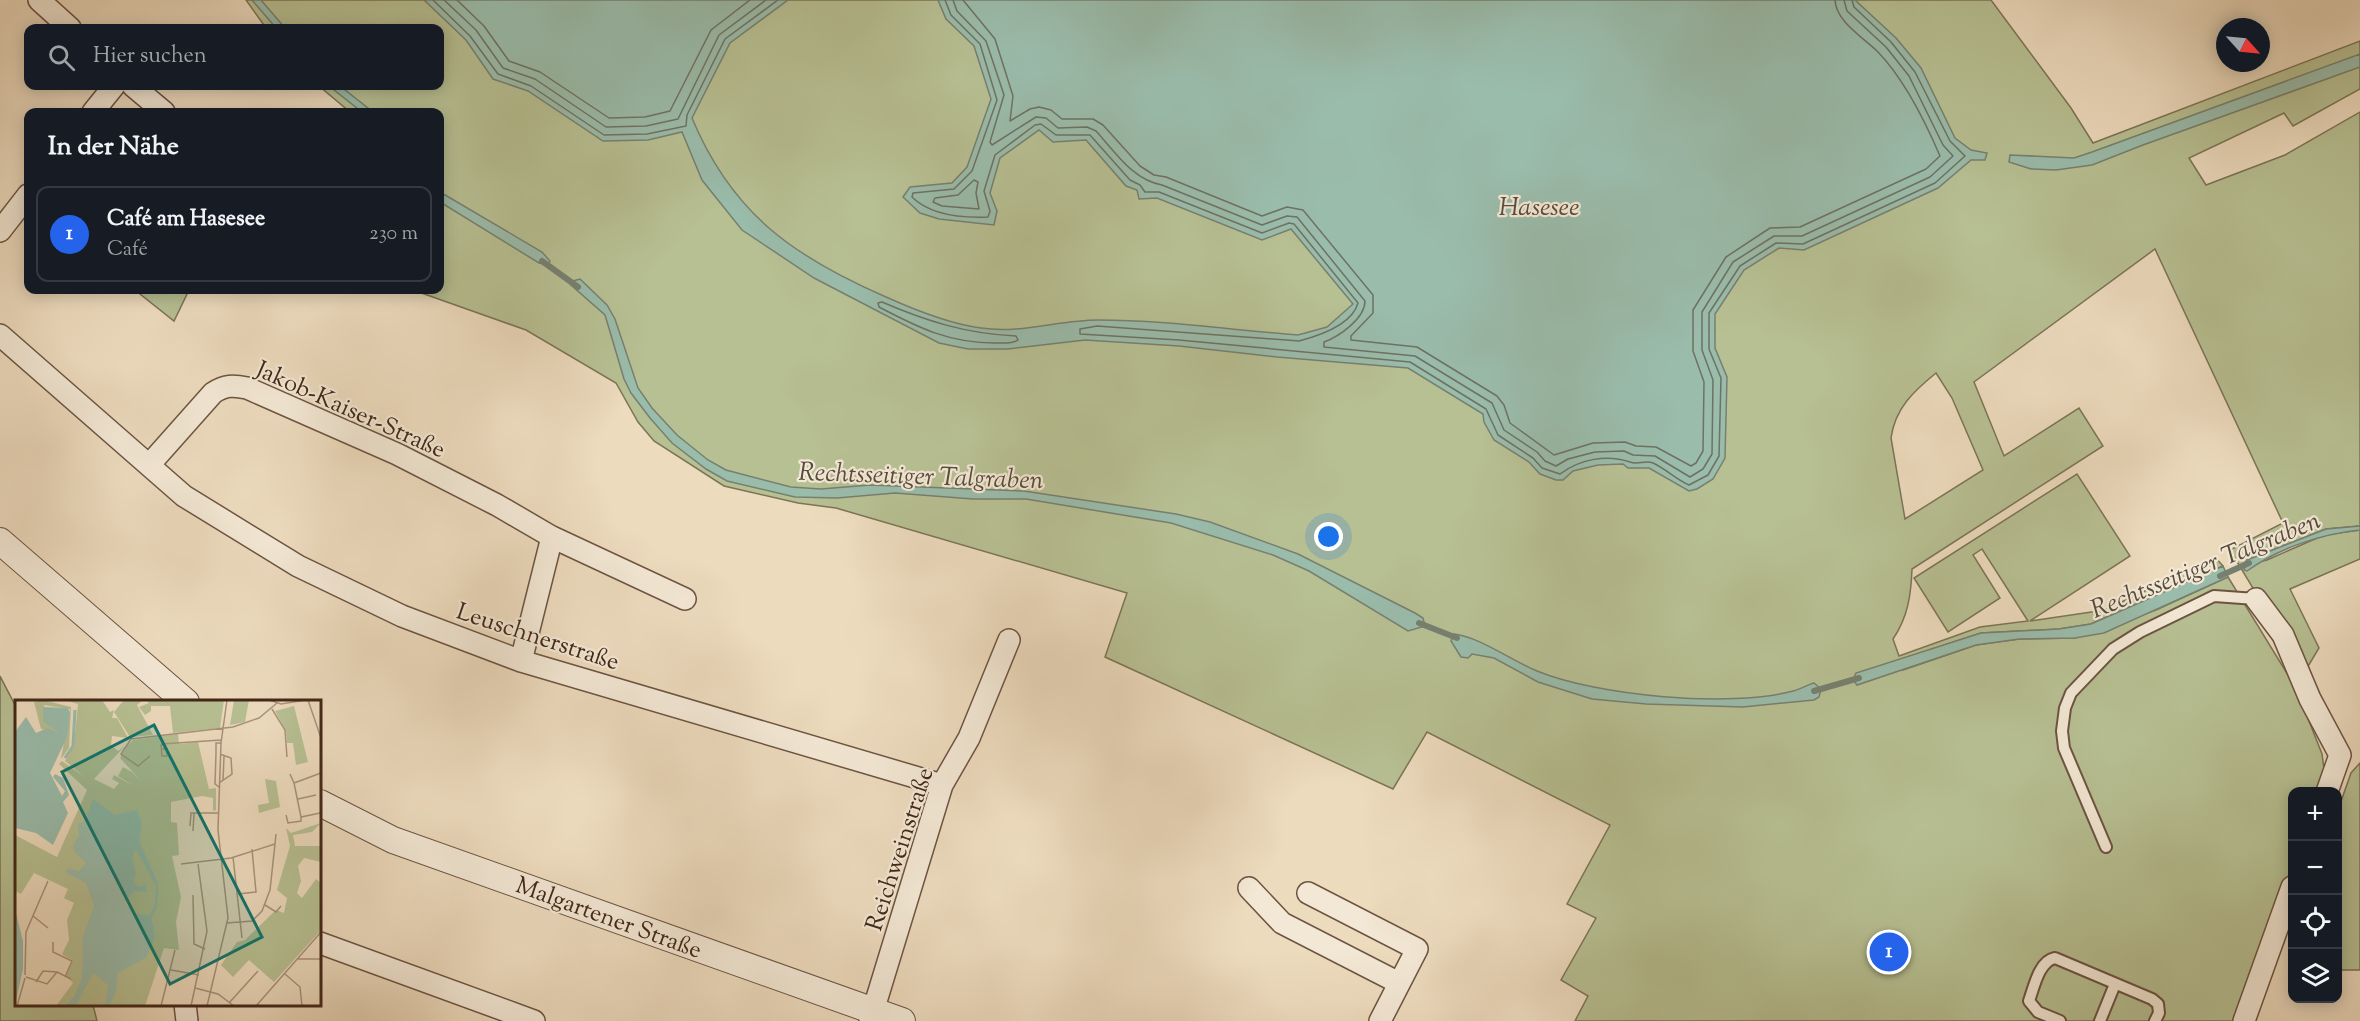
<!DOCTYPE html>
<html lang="de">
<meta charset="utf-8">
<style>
:root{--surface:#171b24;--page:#20242c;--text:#f1f3f6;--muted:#9ea1a6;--line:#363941;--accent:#2563eb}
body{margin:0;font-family:"Sorts Mill Goudy",serif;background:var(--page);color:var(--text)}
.controls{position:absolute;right:18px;bottom:18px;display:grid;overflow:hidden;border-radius:12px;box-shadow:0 3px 15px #0003}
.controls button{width:54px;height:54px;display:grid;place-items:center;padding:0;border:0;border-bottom:2px solid var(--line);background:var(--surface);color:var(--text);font:30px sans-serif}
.compass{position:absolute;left:2216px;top:18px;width:54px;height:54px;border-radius:50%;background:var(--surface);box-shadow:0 3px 15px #0003;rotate:117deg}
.you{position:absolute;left:1329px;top:537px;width:21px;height:21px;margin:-15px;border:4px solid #fff;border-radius:50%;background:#1a73e8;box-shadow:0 0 0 9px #1a73e833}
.badge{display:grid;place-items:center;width:39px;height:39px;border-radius:50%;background:var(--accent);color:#fff;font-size:20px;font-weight:700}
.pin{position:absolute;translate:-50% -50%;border:3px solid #fff;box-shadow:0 2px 6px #0006}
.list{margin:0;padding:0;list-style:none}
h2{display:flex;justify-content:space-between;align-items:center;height:78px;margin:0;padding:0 24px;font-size:26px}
h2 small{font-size:20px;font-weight:400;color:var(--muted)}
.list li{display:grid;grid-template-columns:39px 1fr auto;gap:18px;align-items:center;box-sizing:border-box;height:96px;margin:0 12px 12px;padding:0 12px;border:2px solid var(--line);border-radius:12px}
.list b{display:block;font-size:22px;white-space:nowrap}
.list p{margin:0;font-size:20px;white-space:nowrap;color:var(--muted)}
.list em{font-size:20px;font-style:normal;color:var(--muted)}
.icon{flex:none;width:33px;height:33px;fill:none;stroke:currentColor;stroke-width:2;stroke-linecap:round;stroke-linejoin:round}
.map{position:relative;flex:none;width:2360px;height:1021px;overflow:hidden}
.search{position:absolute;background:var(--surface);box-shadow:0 3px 15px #0003;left:24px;top:24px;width:420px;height:66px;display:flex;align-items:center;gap:15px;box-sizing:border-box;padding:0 21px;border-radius:12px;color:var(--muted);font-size:22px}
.panel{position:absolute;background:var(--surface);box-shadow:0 3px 15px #0003;left:24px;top:108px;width:420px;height:186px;border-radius:12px}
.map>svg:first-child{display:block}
.green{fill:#b7c093;stroke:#7c7456;stroke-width:1.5;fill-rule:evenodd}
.water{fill:#9abcab;stroke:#778070;stroke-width:1.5}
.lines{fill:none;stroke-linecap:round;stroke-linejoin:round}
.shore{stroke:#6e7262;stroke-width:1.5}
.stream{stroke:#778070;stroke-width:6}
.service-casing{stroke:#6d5442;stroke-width:14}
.minor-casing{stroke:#6d5442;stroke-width:24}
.tertiary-casing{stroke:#6d5442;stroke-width:28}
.service{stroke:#f3e8d5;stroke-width:10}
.minor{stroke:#f3e8d5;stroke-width:21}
.tertiary{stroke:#f3e8d5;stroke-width:26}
.labels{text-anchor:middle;stroke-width:4.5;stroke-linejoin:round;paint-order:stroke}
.street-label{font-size:24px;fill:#422718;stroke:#f3e8d5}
.water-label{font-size:26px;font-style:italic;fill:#584c3d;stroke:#f3e8d5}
.inset-river{fill:none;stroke:#9abcab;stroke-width:3}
.inset-road{fill:none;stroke:#a9937c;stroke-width:1.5}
.view{fill:#0f766e;fill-opacity:0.15;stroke:#0f766e;stroke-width:3}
.inset-edge{fill:none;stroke:#422718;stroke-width:3}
</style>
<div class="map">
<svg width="2360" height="1021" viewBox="0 0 2360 1021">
<rect width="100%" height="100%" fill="#eddbbe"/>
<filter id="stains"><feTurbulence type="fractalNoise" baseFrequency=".00333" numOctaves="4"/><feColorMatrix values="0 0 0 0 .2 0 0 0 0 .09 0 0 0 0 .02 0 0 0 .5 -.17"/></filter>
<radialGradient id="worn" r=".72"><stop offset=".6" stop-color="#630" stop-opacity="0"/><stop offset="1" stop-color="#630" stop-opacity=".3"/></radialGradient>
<path class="green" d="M246,0h1745l80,108 22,35 267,-102v48l-67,37 -9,-13 -95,45 17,27 79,-30 75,-43v414l-34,3 -79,31 -4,6 24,-6 57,-25 36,-5v29l-70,30 29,59 -15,25 -74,-123 53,-27 -128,-274 -181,133 30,74 75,-48 24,38 -191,123c-1,26 -4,48 -19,70l6,17 81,-29 48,-6 -46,-72 -9,6 27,43 -52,34 -34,-54 163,-104 53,82 -100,65 75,-11 110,-53 8,9 -132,58 -32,5 -78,4 -82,27 4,10 73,-25 43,-6 56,-1 81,-28 72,-33 68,111 26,66 3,22 -6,15 -27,1v74l-55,155h-662l13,-25 -27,-16 35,-62 -29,-14 43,-79 -183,-93 -34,57 -288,-132 22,-64 -291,-85 -38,-5 -74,-17 -70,-45 -16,-19 -22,-39 -90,-53 -113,-40h27v-178h-90l-31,-26h121v-58h-174zM1936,373l16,25 31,72 -78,49 -14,-81c4,-30 23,-47 45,-65z
M135,290h54l-15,31z
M0,676l16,31v297l77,1 4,16h-97z
M2360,763v207h-22v-160l13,-37z"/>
<path class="water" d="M252,0h9l24,28h-9z
M424,0h364l-58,43 -38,75c40,96 102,139 194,179 29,13 63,27 95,31 40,6 78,-8 117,-8 64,0 135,10 200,15l29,-8 26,-23 -62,-75 -29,11 -105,-42 -18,1 -2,-9 -11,-4 -40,-46 -33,2 -14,-12 -39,28 -10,35 7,18 -3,14 -55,-6 -19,-6 -17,-16 7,-10 42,-4 15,-16 24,-68 -17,-53 -28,-27 -8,-19h917l41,38 25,30 34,70 16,12 16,3 -2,7h-14l-33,28 -134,62 -25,-2 -35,22 -29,44v34l12,29 -2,81 -12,21 -16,10 -8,2 -40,-23h-21l-5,-4 -25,1 -25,6 -10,9h-7l-16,-6 -11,-12 -35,-22 -10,-18 -1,-8 -75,-46 -131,-11 -98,-11 -94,-6 -77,9h-40l-29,-6 -125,-65 -72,-48 -40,-50 -20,-48 -34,8 -45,1 -75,-50 -35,-12 -27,-39z
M2360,54v13l-217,78 -51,20 -36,5 -25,-1 -22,-7 1,-7 64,3 18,-6z
M329,86h11l33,26h-11z
M440,192l102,60 8,9 -2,4 -9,-2 -99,-61z
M580,279l27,26 8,14 23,69 14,20 25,27 31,25 18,10 65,17 30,2 49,-4 154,6 152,23 34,8 88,32 117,59 8,5 2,8 -17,5 -99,-60 -36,-16 -102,-32 -145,-24h-53l-78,-6 -58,5 -42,-1 -68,-16 -21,-12 -34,-26 -22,-25 -19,-25 -7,-14 -19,-64 -34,-30 2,-4z
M2360,526v4c-39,4 -81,18 -113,41l-3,-1 3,-10 79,-31z
M2223,566l5,11 -124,56 -29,5 -56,1 -43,6 -119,40 -4,-5 3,-7 125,-40 78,-4 32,-5z
M1454,634c26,3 58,27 83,37 61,25 192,37 256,20 8,-2 14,-6 21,-8l7,6 -2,8 -5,3 -71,7 -97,-3 -54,-5 -54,-17 -44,-24 -22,-4 -4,4 -7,-1 -10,-16z"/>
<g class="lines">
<path class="shore" d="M433,0l37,36 28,38 33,12 73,49 43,-1 39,-8 1,-11 38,-76 53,-39
M444,0l32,30 27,38 32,11 71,48 40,-1 32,-7 41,-84 47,-35
M457,0l27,26 25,35 31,11 69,46 36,-1 25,-6 41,-81 39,-30
M945,0l6,15 29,29 17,56 -25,71 -18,18 -41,4 -1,4c19,19 51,21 76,20l2,-6 -6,-20 11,-36 40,-30 6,-1 15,11h34l40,45 10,5 5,7h14l103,41 27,-10 5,1 64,79c-6,22 -40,33 -59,38l-202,-15 -17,3v5l99,6 231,22 76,47 12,26 35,23 9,10 18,6c20,-15 47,-20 70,-12 7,3 16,-2 23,1 13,6 24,17 36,22l19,-10 11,-19 2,-78 -12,-29v-36l31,-47 36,-23 27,1 132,-61 30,-27 -15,-15 -35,-69 -24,-30 -37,-35 -2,-7
M953,0l4,11 29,30 18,54 -14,47 2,3 44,-28 10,1 12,10 29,-1 9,4c20,22 37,49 66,54l100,40 25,-9 10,1 68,84c0,18 -27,36 -41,41v5l91,9 77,47 12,27 33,22 8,9 11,5 12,-7 27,-7 29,-1 9,4 22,1 35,21 13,-8 9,-15 1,-74 -11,-30v-38l31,-50 41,-26h28l128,-59 23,-21 -10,-11 -34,-69 -23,-29 -39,-36 -3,-11
M963,0l32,39 18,57 -3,25 20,-12 9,-2 12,3 11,9h31l10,6 37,41 14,9 12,2 96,39 25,-9 16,3 70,85v18l-22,23v4l66,7 80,49 7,9 6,18 44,32 39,-12 32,-1 11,4 20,1 35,19 5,-3 7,-12 1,-69 -11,-31v-41l33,-53 44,-29 30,-1 126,-58 14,-13c-15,-35 -35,-76 -62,-104 -14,-14 -42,-30 -43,-52
M974,180l4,2 -2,11 3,16 -37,-3 -9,-4 2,-4 23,-3z
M882,302c44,19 85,32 134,34l2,4c-6,4 -15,3 -23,3 -46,0 -76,-15 -116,-36l-1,-4z"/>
<path class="stream" d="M542,261l36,26
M2220,576l29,-13
M1419,623l38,15
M1814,691l45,-13"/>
<defs>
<path id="service" d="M2106,847l-42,-99 -2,-17 3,-23 6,-15 42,-44 27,-17 74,-36 42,3
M2060,1021l-22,-9 -9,-11c5,-14 10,-40 26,-43l97,41 6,5 1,9 -4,8
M2100,1021l15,-37"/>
<path id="minor" d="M39,0l31,28
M133,86l31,26
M93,112l21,-26
M0,231l28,-36
M0,335l184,161 114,70 104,50 119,45 421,124
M149,465l64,-72c12,-8 20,-8 34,-5l150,66 100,51 55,32 133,62
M2256,599l27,36 27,64 30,56 -13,37
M521,661l31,-124
M1249,888l33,35 117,60
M1308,893l109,56 -37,72
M320,943l214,78
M185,1004l2,17
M870,1021l72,-236 27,-47 40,-98
M2244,1021l48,-134"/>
<path id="tertiary" d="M0,541l186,161
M320,803l73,37 509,181"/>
</defs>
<use href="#service" class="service-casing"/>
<use href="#minor" class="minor-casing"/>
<use href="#tertiary" class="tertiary-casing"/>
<use href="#service" class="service"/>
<use href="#minor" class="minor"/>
<use href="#tertiary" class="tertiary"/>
</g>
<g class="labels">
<g class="street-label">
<text transform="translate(351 409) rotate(24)" y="8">Jakob-Kaiser-Straße</text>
<text transform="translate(538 636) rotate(18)" y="8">Leuschnerstraße</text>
<text transform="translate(899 849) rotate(-72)" y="8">Reichweinstraße</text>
<text transform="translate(609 917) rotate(20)" y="8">Malgartener Straße</text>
</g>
<g class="water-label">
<text x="1539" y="215">Hasesee</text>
<text transform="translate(921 475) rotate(2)" y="9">Rechtsseitiger Talgraben</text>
<text transform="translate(2205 564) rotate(-22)" y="9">Rechtsseitiger Talgraben</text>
</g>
</g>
<g transform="translate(15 700)">
<rect width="306" height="306" fill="#eddbbe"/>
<path d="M28,0l28,7 -2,41 -8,11 9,-50 -26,-4 3,18 11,9 -17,-3 -7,-27zM49,0h38l8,12 4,-2 -2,8h5l11,20 -16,-2 -1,9 7,6 7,-5 -31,33 20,10 5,-6 -7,-4 2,-4 20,11 -16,-10 5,-9 9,5 -13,-13 24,24 -23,-25 7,-12 6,-6 45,-6 1,10 19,-2 11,47 7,-1v22l-3,1v-13l-11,-2 -31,6v20l6,1 2,32 -7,1 9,41 -5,25 3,28 -15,-2 -19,58h-89l17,-23 -7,-7 7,-15 -11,-7 7,-14 -2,-20 7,-17 -10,-5 4,-9 -34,-16 -13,21 -6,-3v-56l42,22 30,-67 -28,-26 3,-3 24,17 -21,-17 9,-16 4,-41zM109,0h19l-6,5 16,30 -23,2 -16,-25zM131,0h78l-4,28 -47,5 -3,-27h-19v5l-6,4 -6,-8 10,-4zM219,0h15l-4,22 -15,3zM279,6l14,56 -12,3 -3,-22h-6l-1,-12 -11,-20zM250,79l11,2 4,26 -21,6 -1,-8 11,-2zM306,123l-9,9 -19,3 2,11h26v16l-17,-4 -6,8 3,15 -4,12 5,5 14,-19 5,4v47l-47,52 -25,-22 -16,17 -12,-12 16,-23 8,-2 31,-30 8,3 3,-15 -10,-8 13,-44 -4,-18 5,5z" fill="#b7c093"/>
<path d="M28,7l25,1 2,5 -3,24 -17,36 12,23 3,-5 -12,-14 2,-3 8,4 6,17 -6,7 5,11 -15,32 -17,-12 -21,-5v-96l11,-15 10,16 11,-5 11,4 -15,-11zM78,99l22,16 22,-5 5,14 -3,17 19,43 -1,23 -6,10 4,19 -8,21 -29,16 -2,19 -7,14h-4l3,-21 -15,-12 -17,33h-11l9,-9 8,-19 1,-42 11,-30 -8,-23 -21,-11 3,-4 11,3 7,-8 -12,-12 -1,-6 6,-9 -1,-13 7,-2zM121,149l20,37 -1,19 -6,11 -15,-3 -9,-11 9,-11 13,1 -2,-7 -7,2 -5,-7 3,-7 -4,-16zM0,209l8,32v28l-8,36z" fill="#9abcab" fill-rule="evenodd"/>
<path class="inset-river" d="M50,58l8,-12 2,-36"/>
<path class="inset-road" d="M254,0l12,4 25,-4M293,0l13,38M257,9l13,21 2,27M147,49h5v7h-5l-1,-11 1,-1 59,-4M135,56l-12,10 -17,-12 10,-15 102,-12 26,-9 18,-15M275,74l4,9 27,-10M208,81l1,-25M204,83l13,-9 -1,-16 -11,-4M279,83l7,34 19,-4M204,87l-4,-3 1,-31v-10h5M283,99l18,-4M271,115l2,8 13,-2v-4M175,126l1,-13h27M178,131l1,-18M218,157l9,81M166,164l50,-6 44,-14 1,-10M223,194l18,-2 -4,-43M178,195l1,49 11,5M250,205l11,7 5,-6M18,216l15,12M212,223l25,-2 10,-10 8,-21 5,-46M38,242v10l19,9 -7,16M283,259h23M156,270l28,5M270,274l15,13 2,19M10,275l1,-43 22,-51M11,277l21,7 10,-12 14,7M21,282l7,-11 14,1M180,288l23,6 16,12M214,303l29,-32M2,306l8,-28M146,306l14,-56M176,306l16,-75 -9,-67M192,306l21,-88 -10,-88 3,-87 6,-43M241,306l65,-74"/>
<path class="view" d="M139,25l108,212 -92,47 -108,-212z"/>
<rect width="306" height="306" class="inset-edge"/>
</g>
<rect width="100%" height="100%" filter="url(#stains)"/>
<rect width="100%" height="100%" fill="url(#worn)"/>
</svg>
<div class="controls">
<button>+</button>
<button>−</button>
<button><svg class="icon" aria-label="locate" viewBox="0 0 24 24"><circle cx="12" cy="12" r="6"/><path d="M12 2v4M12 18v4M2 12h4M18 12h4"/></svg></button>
<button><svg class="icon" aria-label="layers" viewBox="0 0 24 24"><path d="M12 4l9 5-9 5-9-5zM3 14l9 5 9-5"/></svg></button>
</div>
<svg class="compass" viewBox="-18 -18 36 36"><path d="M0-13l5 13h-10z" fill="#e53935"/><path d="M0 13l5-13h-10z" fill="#9ea1a6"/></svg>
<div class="you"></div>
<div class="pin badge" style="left:1889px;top:952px">1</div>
<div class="search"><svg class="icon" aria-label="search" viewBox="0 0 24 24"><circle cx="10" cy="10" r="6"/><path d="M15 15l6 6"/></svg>Hier suchen</div>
<section class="panel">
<h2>In der Nähe<small></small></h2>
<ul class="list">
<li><span class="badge">1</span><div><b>Café am Hasesee</b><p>Café</p></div><em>230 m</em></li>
</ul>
</section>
</div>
